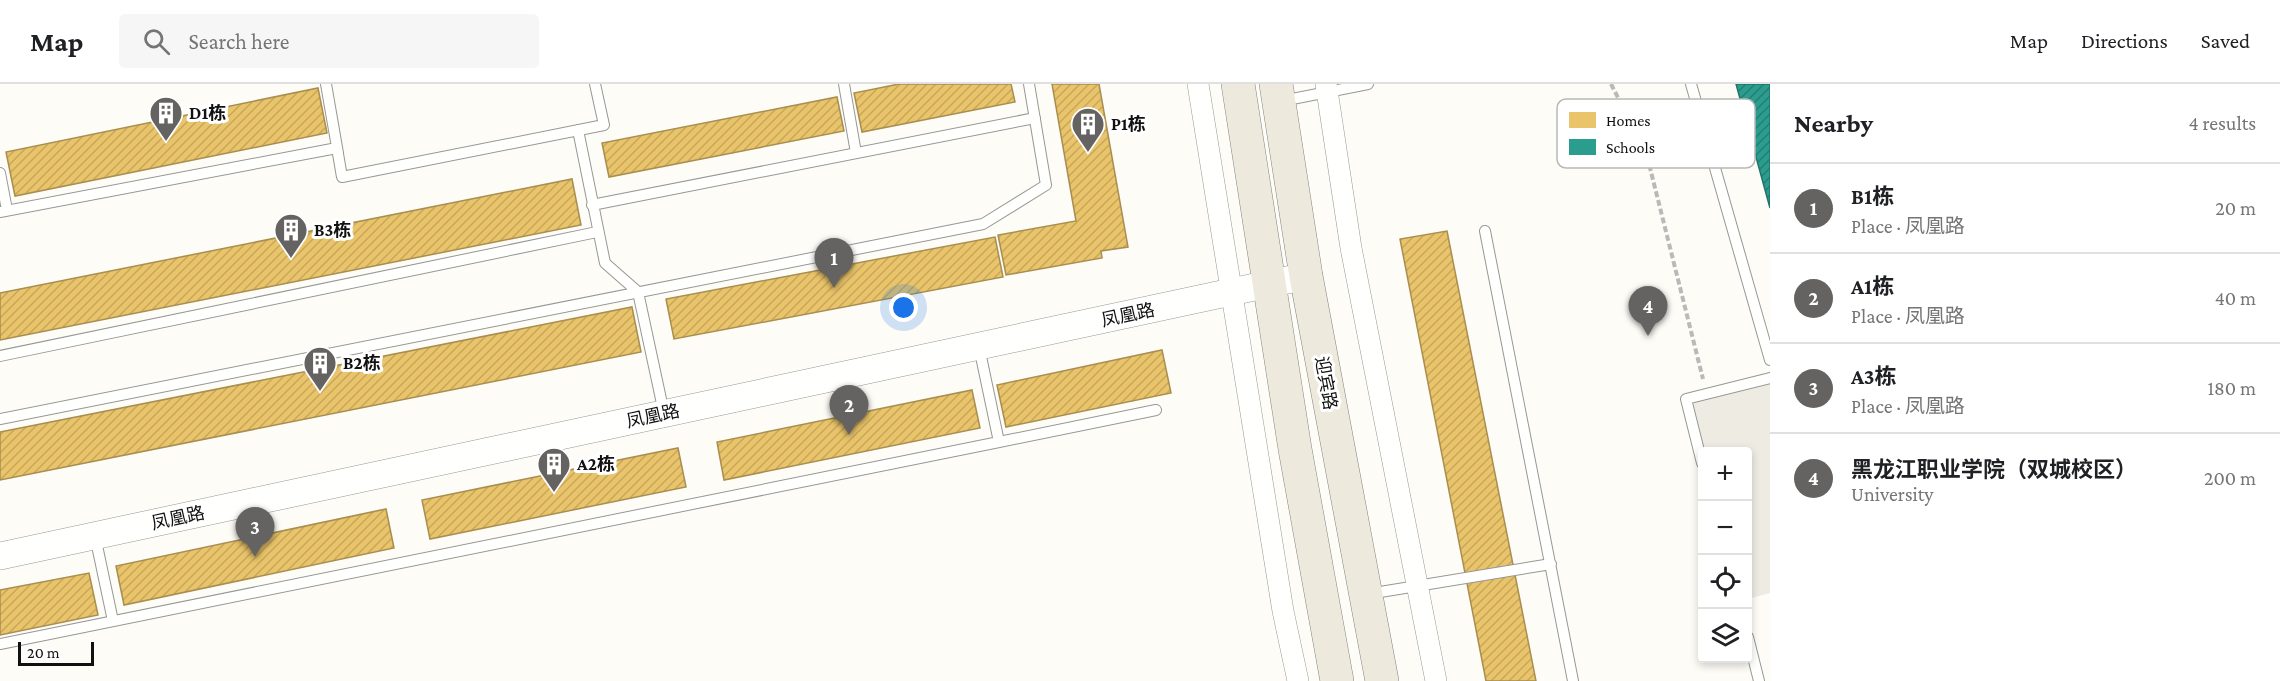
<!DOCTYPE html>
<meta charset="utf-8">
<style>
:root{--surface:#fff;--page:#f6f6f6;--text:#202124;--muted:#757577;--line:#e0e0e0;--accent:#646362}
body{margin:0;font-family:"Crimson Pro","Noto Sans SC",serif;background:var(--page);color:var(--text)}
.controls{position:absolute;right:18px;bottom:18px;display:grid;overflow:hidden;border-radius:6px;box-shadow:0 3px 9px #0003}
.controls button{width:54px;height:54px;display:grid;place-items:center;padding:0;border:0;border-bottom:2px solid var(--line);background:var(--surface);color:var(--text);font:30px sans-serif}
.scale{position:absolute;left:18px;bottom:15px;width:76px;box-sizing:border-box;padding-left:6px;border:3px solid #111;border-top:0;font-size:16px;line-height:21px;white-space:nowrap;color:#111;-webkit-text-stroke:4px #fff;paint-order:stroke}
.you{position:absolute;left:904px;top:224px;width:21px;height:21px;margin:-15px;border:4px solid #fff;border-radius:50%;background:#1a73e8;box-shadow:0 0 0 9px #1a73e833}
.badge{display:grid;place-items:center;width:39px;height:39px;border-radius:50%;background:var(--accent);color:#fff;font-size:20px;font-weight:700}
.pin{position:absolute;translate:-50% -50px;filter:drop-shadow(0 2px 3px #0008)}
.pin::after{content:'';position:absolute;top:32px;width:21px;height:18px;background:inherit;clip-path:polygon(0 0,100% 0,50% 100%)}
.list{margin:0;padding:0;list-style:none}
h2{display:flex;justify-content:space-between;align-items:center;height:78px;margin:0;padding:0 24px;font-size:26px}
h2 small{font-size:20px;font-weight:400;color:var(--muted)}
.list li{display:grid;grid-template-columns:39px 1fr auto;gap:18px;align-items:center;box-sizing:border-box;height:90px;padding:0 24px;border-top:2px solid var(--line)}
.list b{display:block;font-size:22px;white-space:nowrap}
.list p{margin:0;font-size:20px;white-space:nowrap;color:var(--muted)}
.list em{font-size:20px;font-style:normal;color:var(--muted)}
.icon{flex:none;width:33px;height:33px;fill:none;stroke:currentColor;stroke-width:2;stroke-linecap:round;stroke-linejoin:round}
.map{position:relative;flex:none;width:1770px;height:597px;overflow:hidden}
header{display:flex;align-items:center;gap:36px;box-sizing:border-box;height:84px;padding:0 30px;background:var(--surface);border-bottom:2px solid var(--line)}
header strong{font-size:28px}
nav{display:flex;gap:33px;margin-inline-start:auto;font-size:21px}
.search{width:420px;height:54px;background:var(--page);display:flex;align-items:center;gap:15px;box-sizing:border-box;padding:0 21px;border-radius:6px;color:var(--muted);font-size:22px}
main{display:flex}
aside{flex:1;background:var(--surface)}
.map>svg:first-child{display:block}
.plaza{fill:#edebe2}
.homes{fill:url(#homes-hatch);stroke:#a88e4f;stroke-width:1.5}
.schools{fill:url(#schools-hatch);stroke:#227369;stroke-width:1.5}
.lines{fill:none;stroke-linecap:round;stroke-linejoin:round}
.service-casing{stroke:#979795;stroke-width:12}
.minor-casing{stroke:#979795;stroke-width:22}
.tertiary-casing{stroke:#979795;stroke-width:28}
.primary-casing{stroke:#858482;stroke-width:34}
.path{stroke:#b9b9b8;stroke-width:4;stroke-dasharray:6 3;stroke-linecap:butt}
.service{stroke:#fffffe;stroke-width:10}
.minor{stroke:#fffffe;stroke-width:21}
.tertiary{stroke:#fffffe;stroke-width:27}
.primary{stroke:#ede9dc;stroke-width:33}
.labels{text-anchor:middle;stroke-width:6;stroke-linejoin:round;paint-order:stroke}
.poi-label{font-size:18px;font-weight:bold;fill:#111;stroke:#fff;text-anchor:start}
.street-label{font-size:18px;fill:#111;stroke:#fff}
.key{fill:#fff;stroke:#b8b8b8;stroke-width:1.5}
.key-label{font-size:16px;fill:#111}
</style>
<header>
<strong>Map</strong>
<div class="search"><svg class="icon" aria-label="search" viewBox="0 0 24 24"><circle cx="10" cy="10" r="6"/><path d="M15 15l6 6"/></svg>Search here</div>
<nav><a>Map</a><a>Directions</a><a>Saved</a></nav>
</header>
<main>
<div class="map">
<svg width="1770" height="597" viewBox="0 0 1770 597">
<defs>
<pattern id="homes-hatch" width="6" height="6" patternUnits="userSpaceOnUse" patternTransform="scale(1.5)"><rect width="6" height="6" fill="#e9c46a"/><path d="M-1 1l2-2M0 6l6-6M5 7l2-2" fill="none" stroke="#c7a75b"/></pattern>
<pattern id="schools-hatch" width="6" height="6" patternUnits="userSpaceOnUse" patternTransform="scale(1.5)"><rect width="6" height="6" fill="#2a9d8f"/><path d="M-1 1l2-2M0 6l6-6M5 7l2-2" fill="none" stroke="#237f73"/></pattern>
</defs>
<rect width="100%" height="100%" fill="#fdfcf7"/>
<path class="plaza" d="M1770,294v215l-22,6v-147h-46l-16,-53z"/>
<path class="homes" d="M899,0h112l4,18 -153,30 -8,-39z
M1052,0h47l29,163 -27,4 1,7 -96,17 -8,-40 78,-14z
M318,4l9,45 -312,63 -9,-44z
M837,13l7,34 -235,46 -7,-34z
M572,95l9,46 -581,115v-47z
M1447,147l89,450h-50l-86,-442z
M995,153l8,40 -329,62 -8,-40z
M632,223l9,45 -641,128v-48z
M1162,266l9,43 -165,34 -9,-42z
M972,306l8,38 -256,52 -7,-38z
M678,364l8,39 -256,52 -8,-39z
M386,425l8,39 -270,57 -8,-39z
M89,489l9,42 -98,20v-45z"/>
<path class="schools" d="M1736,0h34v124z"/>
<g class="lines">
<defs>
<path id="service" d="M326,0l12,69
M844,0l12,69
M1691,0l79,276
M1282,17l86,-17
M578,46l27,133 33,29 26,121
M0,89l7,37
M592,121l443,-87
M0,128l337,-64 5,29 262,-52 -9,-41
M1485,147l88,450
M979,263l20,95 157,-32
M0,272l597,-124
M0,335l983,-195 63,-39 -17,-101
M1702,379l-16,-64 84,-21
M95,452l18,85
M1368,510l183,-30
M1748,553l11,44
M0,560l999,-202"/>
<path id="minor" d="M1198,0l85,527 15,70
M1326,0l25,164 85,433"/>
<path id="tertiary" d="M0,472l1306,-280"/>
<path id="primary" d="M1238,0l57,365 42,232
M1276,0l30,192 76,405"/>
</defs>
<use href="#service" class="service-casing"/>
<use href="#minor" class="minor-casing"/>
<use href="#tertiary" class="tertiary-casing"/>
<use href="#primary" class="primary-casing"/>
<path class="path" d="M1611,0l35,68 57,227"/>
<use href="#service" class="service"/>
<use href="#minor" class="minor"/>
<use href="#tertiary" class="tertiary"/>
<use href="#primary" class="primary"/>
</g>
<defs>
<symbol id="building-pin" viewBox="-11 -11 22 30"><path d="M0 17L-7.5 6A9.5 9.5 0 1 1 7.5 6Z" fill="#646362" stroke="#fff"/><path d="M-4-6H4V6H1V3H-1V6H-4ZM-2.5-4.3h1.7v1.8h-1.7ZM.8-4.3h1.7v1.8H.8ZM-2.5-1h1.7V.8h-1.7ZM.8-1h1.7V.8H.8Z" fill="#fff"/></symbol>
</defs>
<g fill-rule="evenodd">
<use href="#building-pin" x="147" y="10" width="38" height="52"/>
<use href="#building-pin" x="1069" y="21" width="38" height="52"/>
<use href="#building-pin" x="272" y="127" width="38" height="52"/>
<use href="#building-pin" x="301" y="260" width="38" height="52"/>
<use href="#building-pin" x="535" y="361" width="38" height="52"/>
</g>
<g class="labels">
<g class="poi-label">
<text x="189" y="35">D1栋</text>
<text x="1111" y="46">P1栋</text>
<text x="314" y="152">B3栋</text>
<text x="343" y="285">B2栋</text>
<text x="577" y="386">A2栋</text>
</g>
<g class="street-label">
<text transform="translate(1128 231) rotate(-12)" y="6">凤凰路</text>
<text transform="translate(1326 299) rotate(80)" y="6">迎宾路</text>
<text transform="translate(653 332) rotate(-12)" y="6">凤凰路</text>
<text transform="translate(178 434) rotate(-12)" y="6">凤凰路</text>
</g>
</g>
<rect x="1557" y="15" width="198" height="69" rx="9" class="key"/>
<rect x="1569" y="28" width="27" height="16" fill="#e9c46a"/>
<rect x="1569" y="55" width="27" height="16" fill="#2a9d8f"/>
<g class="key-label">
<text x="1606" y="42">Homes</text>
<text x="1606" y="69">Schools</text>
</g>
</svg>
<div class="controls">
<button>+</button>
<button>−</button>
<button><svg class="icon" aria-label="locate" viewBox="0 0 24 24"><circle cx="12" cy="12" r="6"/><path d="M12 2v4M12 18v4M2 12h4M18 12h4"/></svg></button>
<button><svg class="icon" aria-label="layers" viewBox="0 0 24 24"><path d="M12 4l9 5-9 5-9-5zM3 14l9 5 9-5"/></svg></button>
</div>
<div class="scale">20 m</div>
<div class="you"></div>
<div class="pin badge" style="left:834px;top:204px">1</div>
<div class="pin badge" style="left:849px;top:351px">2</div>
<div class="pin badge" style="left:255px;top:473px">3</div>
<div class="pin badge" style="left:1648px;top:252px">4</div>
</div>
<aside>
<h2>Nearby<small>4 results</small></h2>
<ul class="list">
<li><span class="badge">1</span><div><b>B1栋</b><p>Place · 凤凰路</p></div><em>20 m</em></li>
<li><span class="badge">2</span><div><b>A1栋</b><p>Place · 凤凰路</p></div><em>40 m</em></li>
<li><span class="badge">3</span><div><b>A3栋</b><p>Place · 凤凰路</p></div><em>180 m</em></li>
<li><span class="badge">4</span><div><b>黑龙江职业学院（双城校区）</b><p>University</p></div><em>200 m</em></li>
</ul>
</aside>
</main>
